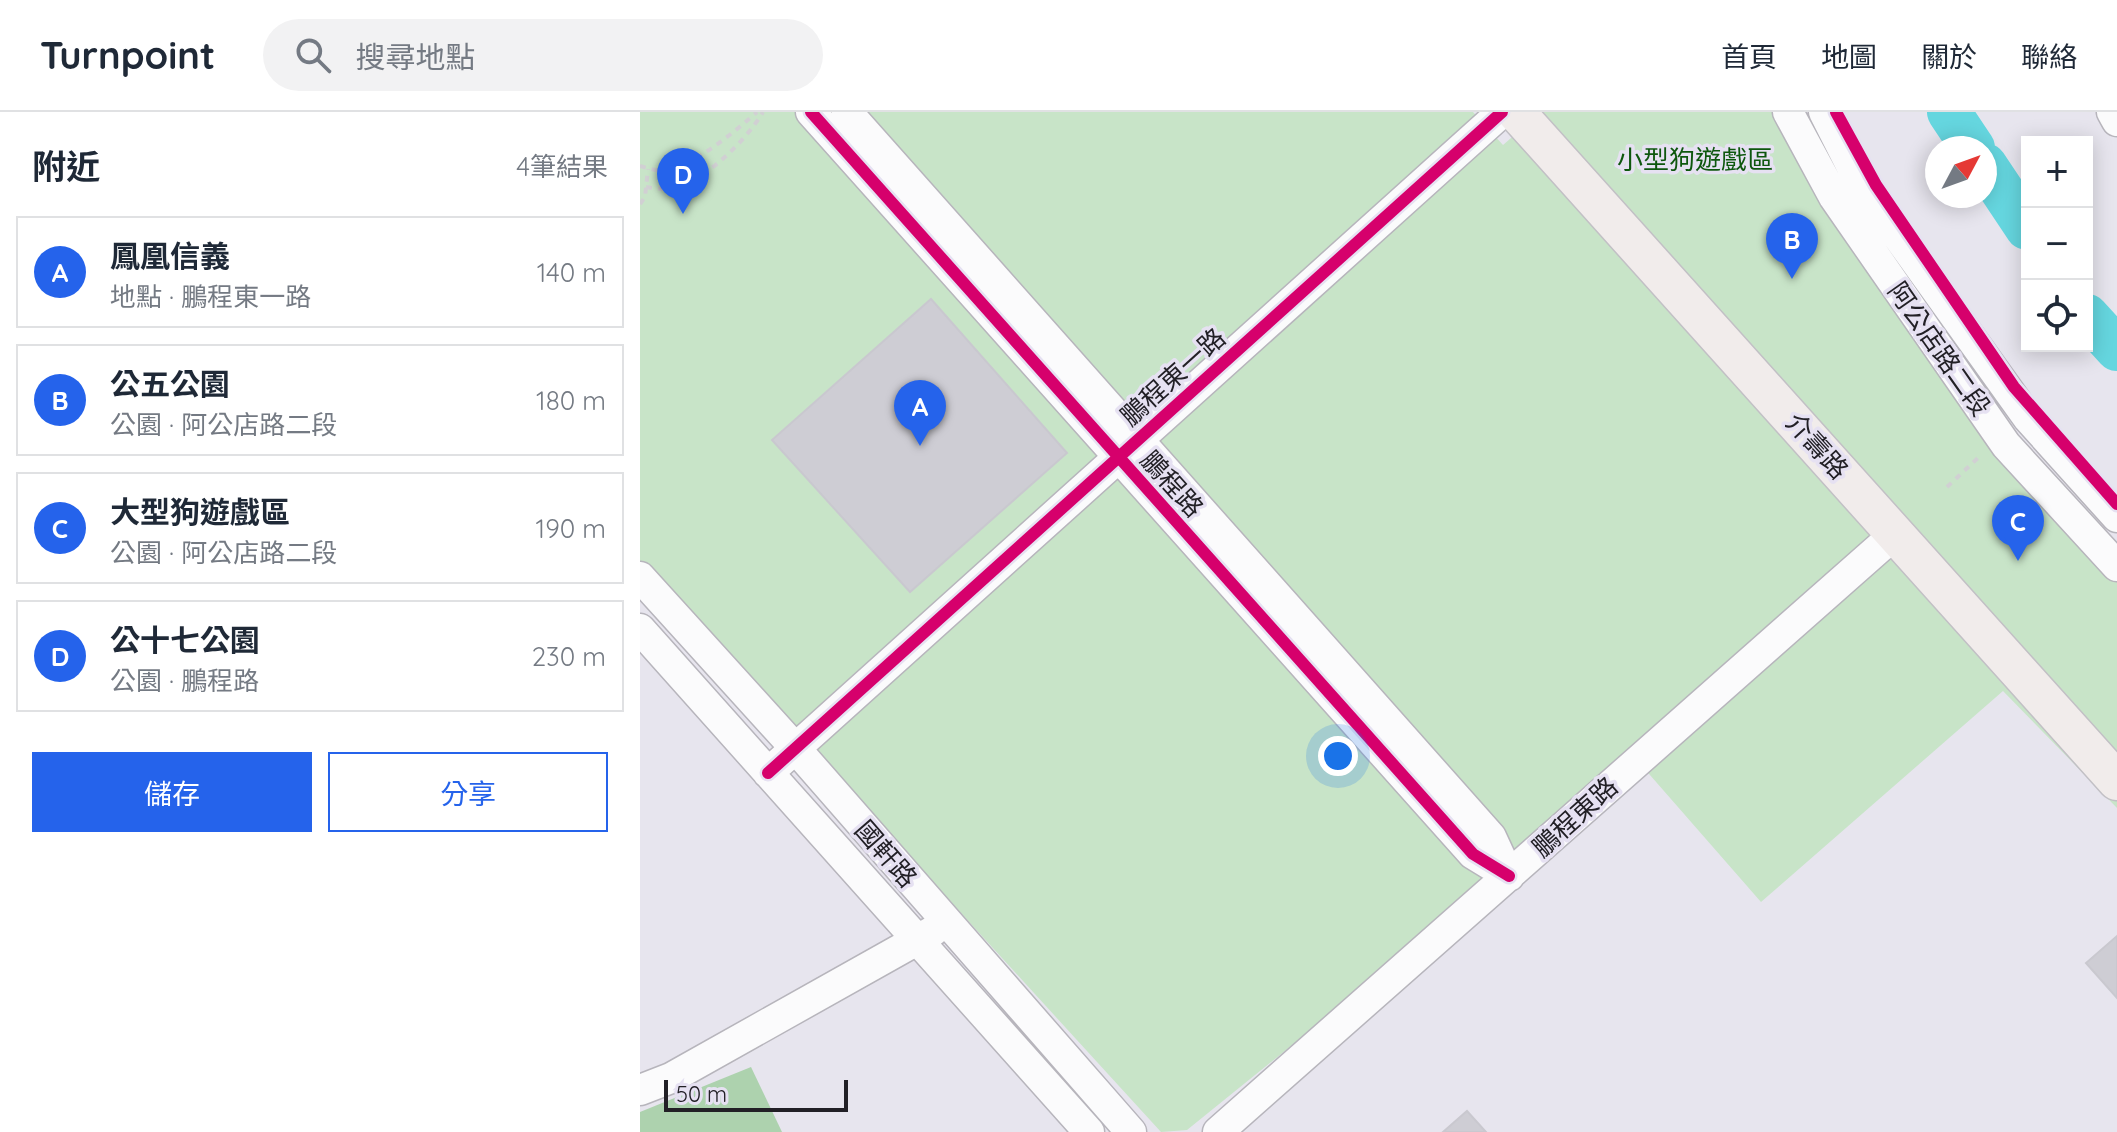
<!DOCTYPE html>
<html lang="zh-TW">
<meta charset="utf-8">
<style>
:root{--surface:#fff;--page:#f2f2f3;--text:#1f2937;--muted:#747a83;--line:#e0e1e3;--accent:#2563eb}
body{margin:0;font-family:Quicksand,"Noto Sans TC",sans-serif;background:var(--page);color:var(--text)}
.controls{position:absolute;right:24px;top:24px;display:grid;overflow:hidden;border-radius:0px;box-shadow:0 4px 20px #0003}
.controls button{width:72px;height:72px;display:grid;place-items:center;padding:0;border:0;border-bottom:2px solid var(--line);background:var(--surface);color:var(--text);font:40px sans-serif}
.compass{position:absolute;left:1285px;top:24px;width:72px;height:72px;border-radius:50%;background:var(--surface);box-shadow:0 4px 20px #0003;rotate:49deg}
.scale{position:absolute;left:24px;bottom:20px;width:184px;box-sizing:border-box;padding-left:8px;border:4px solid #222026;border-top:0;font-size:22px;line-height:28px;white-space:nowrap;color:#222026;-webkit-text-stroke:6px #e6e1f2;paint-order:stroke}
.you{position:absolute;left:698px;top:644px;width:28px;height:28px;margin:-20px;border:6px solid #fff;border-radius:50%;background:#1a73e8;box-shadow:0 0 0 12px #1a73e833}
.badge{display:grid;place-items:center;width:52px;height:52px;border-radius:50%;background:var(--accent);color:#fff;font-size:26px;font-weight:700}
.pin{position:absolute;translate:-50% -66px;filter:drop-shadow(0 2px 4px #0008)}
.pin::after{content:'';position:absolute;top:42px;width:28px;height:24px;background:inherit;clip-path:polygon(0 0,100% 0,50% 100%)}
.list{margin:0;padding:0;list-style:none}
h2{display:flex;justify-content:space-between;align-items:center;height:104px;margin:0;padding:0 32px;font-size:34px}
h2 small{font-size:26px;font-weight:400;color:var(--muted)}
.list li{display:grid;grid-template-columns:52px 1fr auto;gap:24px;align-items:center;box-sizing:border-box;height:112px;margin:0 16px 16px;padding:0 16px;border:2px solid var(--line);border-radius:0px}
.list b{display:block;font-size:30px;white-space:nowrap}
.list p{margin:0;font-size:26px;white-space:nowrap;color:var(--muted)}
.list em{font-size:26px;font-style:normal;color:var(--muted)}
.actions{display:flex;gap:16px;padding:24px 32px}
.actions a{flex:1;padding:18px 0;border:2px solid var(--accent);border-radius:0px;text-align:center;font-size:28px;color:var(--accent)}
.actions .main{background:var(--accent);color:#fff}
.icon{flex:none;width:44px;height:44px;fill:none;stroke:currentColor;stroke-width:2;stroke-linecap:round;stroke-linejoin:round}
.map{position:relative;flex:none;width:1477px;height:1020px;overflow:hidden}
header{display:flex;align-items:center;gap:48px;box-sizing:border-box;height:112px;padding:0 40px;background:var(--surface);border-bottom:2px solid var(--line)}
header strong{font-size:38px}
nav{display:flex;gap:44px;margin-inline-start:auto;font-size:28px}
.search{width:560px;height:72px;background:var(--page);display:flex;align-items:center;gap:20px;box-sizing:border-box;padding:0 28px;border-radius:44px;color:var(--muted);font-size:30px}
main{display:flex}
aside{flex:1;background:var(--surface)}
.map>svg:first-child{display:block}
.green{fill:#c8e4c8}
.forest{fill:#add2ae}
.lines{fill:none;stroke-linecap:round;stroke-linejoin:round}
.river{stroke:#65d6df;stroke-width:44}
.building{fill:#cecdd4;stroke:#c9c8cf;stroke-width:2}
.minor-casing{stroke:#b7b5bc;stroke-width:33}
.major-casing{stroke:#c2c0c5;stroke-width:41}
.path{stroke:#d1d0d3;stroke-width:4;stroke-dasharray:6 6;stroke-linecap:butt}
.minor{stroke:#fbfbfc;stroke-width:30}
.major{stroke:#f1eceb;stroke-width:38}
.cycleway-casing{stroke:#e6e1f2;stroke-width:17}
.cycleway{stroke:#d6006c;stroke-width:12}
.labels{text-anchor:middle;stroke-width:7;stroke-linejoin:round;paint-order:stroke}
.park-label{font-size:26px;fill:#0e570e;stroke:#e6e1f2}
.street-label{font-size:26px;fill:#222026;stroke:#e6e1f2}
</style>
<header>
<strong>Turnpoint</strong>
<div class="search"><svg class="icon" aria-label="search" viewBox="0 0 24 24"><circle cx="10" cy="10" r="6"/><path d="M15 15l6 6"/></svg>搜尋地點</div>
<nav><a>首頁</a><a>地圖</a><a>關於</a><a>聯絡</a></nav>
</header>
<main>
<aside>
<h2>附近<small>4筆結果</small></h2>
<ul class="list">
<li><span class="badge">A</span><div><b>鳳凰信義</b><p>地點 · 鵬程東一路</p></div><em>140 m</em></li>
<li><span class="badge">B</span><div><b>公五公園</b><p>公園 · 阿公店路二段</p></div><em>180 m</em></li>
<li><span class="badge">C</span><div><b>大型狗遊戲區</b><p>公園 · 阿公店路二段</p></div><em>190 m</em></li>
<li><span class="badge">D</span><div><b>公十七公園</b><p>公園 · 鵬程路</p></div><em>230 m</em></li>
</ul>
<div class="actions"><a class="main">儲存</a><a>分享</a></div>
</aside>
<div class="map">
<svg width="1477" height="1020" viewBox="0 0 1477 1020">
<rect width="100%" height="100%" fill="#e7e5ee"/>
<path class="green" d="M0,0h833l30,33 38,-33h237l56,85 283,369v242l-114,-117 -242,211 -132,-151 -233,210 -209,169 -26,2 -521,-570z"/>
<path class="forest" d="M111,955l31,65h-142v-20z"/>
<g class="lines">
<path class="river" d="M1309,0l24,36
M1345,53l42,63
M1447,204l30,33"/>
</g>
<path class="building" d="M291,187l136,154 -157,139 -138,-152z
M1477,824v62l-31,-35z
M827,999l19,21h-43z"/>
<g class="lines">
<defs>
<path id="minor" d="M171,0l662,742 36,22
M207,0l644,725 18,39
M1148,0l46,85 172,248 111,121
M1184,0l37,73 167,233 89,99
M1472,0l5,9
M0,465l156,172 335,383
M0,517l449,503
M128,661l734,-661
M0,978l31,-12 262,-147
M578,1020l677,-598"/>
<path id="major" d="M876,0l601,669"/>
</defs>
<use href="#minor" class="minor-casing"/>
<use href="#major" class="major-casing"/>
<path class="path" d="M0,54c7,2 17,5 25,5 27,-4 72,-41 92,-59
M6,75c6,1 13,2 19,2 35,-2 81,-48 98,-77
M0,92l5,-7 3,-28
M1307,375l33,-31"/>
<use href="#minor" class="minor"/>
<use href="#major" class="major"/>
<defs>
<path id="cycleway" d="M171,0l662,742 36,22
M1196,0l40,73 138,202 103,117
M128,661l734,-661"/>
</defs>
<use href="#cycleway" class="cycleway-casing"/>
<use href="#cycleway" class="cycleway"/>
</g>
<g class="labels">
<g class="park-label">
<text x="1055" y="57">小型狗遊戲區</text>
</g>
<g class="street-label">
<text transform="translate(1299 237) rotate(55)" y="9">阿公店路二段</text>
<text transform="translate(533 265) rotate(-42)" y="9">鵬程東一路</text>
<text transform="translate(1177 334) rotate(48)" y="9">介壽路</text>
<text transform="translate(532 372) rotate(48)" y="9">鵬程路</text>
<text transform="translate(935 705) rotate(-42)" y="9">鵬程東路</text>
<text transform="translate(246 742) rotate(49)" y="9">國軒路</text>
</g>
</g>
</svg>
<div class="controls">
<button>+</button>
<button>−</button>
<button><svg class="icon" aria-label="locate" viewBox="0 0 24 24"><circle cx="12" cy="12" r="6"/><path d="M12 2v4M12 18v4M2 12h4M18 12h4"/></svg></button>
</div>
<svg class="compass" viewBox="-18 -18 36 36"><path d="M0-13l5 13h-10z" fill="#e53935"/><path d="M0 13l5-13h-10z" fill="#747a83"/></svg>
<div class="scale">50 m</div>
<div class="you"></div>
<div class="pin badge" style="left:280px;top:334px">A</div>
<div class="pin badge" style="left:1152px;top:167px">B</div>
<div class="pin badge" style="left:1378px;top:449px">C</div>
<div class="pin badge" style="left:43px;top:102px">D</div>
</div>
</main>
